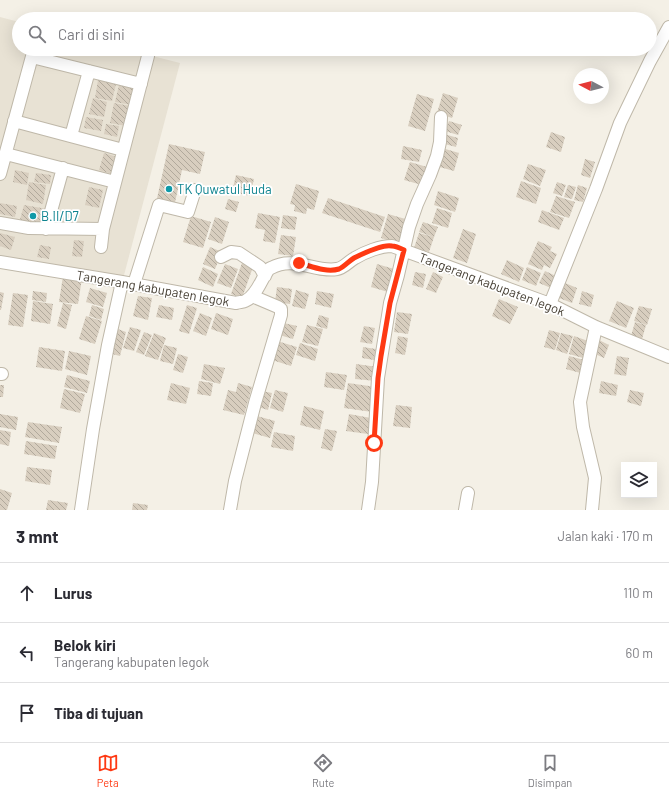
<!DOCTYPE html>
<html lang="id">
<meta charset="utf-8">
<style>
:root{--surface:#fff;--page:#f2f2f3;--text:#2b2b33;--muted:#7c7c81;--line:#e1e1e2;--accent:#fe3913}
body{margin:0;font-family:Barlow,sans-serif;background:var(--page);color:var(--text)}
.controls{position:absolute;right:12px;bottom:12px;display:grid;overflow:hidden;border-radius:0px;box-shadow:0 4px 16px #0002}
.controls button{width:36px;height:36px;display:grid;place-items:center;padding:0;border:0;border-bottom:1px solid var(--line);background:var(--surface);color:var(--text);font:20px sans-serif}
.compass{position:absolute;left:573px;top:68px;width:36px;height:36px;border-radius:50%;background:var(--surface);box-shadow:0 4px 16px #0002;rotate:277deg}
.stop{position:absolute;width:12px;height:12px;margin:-9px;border:3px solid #fe3913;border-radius:50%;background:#fff}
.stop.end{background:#fe3913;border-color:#fff;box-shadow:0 1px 4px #0008}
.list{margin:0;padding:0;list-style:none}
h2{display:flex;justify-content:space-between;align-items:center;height:52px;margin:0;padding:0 16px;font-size:17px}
h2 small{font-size:13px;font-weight:400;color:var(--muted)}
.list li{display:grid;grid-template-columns:26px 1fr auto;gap:12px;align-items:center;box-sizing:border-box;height:60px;padding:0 16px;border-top:1px solid var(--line)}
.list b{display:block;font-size:15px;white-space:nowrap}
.list p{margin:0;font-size:13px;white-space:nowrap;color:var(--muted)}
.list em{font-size:13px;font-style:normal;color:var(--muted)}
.icon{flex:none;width:22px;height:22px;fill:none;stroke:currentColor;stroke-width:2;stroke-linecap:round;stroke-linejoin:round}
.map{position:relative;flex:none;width:669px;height:510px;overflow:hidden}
.search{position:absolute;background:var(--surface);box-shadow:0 4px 16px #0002;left:12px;right:12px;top:12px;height:44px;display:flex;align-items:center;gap:10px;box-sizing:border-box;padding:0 14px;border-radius:22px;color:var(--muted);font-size:15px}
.sheet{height:232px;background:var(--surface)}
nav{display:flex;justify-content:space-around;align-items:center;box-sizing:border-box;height:56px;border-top:1px solid var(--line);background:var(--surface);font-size:11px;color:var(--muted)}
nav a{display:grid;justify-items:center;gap:2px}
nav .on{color:var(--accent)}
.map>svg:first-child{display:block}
.residential{fill:#e8e2d4}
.building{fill:url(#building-back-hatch)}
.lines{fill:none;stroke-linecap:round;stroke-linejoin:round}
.minor-casing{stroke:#bfb8a9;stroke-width:14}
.minor{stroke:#fff;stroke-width:12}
.route{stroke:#fe3913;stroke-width:5}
.culture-dot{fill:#0f9aa8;stroke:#fff;stroke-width:1.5}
.labels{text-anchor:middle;stroke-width:3.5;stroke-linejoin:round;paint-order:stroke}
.culture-label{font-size:13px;fill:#0d838f;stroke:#fff;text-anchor:start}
.street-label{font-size:13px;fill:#474035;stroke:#fff}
</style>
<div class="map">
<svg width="669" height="510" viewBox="0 0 669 510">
<defs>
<pattern id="building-back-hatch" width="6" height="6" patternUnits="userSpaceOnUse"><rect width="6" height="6" fill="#d8cebf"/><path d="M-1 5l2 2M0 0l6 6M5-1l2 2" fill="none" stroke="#b1a99c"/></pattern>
</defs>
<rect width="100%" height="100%" fill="#f4f0e6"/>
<path class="residential" d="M0,17l19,5v27h106l55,14 -57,216 -123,-16z"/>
<path class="building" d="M98,80l18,4 -4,17 -17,-3z
M119,85l16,4 -3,16 -17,-3z
M443,93l15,5 -6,20 -15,-5z
M417,94l17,5 -9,32 -17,-5z
M93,98l14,4 -3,15 -15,-3z
M114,103l16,3 -4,20 -16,-3z
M86,117l17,3 -2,11 -17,-3z
M449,121l13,4 -4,10 -13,-4z
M106,124l13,2 -2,11 -13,-3z
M551,132l14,5 -4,15 -15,-5z
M444,134l14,4 -2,9 -15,-4z
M169,144l36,8 -5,22 -18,-4 -8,37 -18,-4z
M403,146l19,4 -3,12 -18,-3z
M442,148l17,5 -5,18 -18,-5z
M104,153l13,4 -5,17 -13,-4z
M585,159l10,3 -5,16 -9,-3z
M410,162l17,5 -5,18 -18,-5z
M528,164l18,6 -6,16 -17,-7z
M15,170l14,3 -2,12 -14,-3z
M36,173l15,2 -1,9 -16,-2z
M236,175l18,4 -4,17 -18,-4z
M521,181l20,7 -5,16 -20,-7z
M29,182l17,3 -3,19 -17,-4z
M557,182l9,3 -4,11 -9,-3z
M296,184l23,7 -5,19 -7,-2 -1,6 -12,-3 1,-6 -5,-1z
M568,185l8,2 -4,12 -8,-2z
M578,185l9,3 -4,14 -9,-2z
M89,187l14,3 -4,18 -14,-3z
M438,191l21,7 -4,14 -21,-7z
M556,196l19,6 -6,16 -19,-6z
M328,198l57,19 -5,15 -58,-19z
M228,199l11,3 -3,10 -11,-3z
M0,203l17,3 -2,11 -15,-3z
M24,205l23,4 -4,16 -24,-2z
M437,208l15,5 -4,15 -16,-5z
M542,210l22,8 -5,12 -21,-8z
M258,213l22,4 -5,26 -12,-2 2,-11 -10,-2z
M388,214l21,6 -7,24 -21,-6z
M283,215l14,2 -2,13 -14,-2z
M191,216l20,6 -8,26 -20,-6z
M215,217l14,5 -7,22 -14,-5z
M423,222l15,5 -4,10 -15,-5z
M463,229l13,5 -9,29 -14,-5z
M0,233l15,4 -4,13 -11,-4z
M419,233l15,4 -5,15 -15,-4z
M281,235l15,2 -3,19 -15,-2z
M74,240l10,1 -2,16 -10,-1z
M538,241l14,6 -2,4 7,3 -7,14 -6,-3 -2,5 -14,-6z
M40,245l11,2 -2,12 -12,-2z
M210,247l12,5 -7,17 -12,-5z
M507,260l17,8 -5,14 -18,-8z
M242,263l11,4 -11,31 -11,-4z
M225,264l13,5 -7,19 -14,-5z
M377,264l17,5 -6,23 -17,-5z
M203,267l15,7 -5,13 -15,-7z
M527,267l14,6 -5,13 -14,-6z
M545,271l11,5 -5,12 -12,-5z
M415,272l11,2 -3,14 -11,-3z
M433,272l10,5 -7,16 -10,-4z
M63,276l19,2 -4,26 -19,-2z
M565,283l12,5 -5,15 -13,-5z
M277,287l15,2 -2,15 -15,-2z
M90,288l17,5 -4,14 -17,-5z
M296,290l13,4 -4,15 -13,-3z
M33,291l14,2 -1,9 -14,-2z
M317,291l17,3 -3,14 -16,-4z
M582,291l12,4 -3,12 -12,-3z
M0,292l4,1 -3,17h-1z
M13,293l15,2 -5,32 -15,-2z
M138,296l14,2 -4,22 -15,-4z
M499,299l19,8 -8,17 -18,-8z
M33,301l20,3 -3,20 -19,-3z
M617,301l17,7 -8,20 -17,-7z
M63,303l9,2 -6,24 -9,-3z
M92,305l12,4 -3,11 -12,-4z
M159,305l15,3 -2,12 -16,-3z
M187,305l10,3 -8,26 -10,-3z
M639,306l13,3 -5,16 -13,-4z
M397,312l15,2 -4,20 -14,-2z
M200,313l12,5 -6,18 -13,-5z
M216,313l17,6 -5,16 -17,-6z
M319,315l10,3 -2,11 -11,-3z
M86,316l16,5 -7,23 -16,-5z
M279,322l18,4 -4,13 -17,-5z
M635,322l11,3 -4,14 -11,-3z
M307,325l16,4 -5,17 -16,-4z
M364,326l11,2 -3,16 -12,-2z
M130,327l11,3 -7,21 -11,-3z
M115,328l11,4 -6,24 -12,-3z
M549,330l11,3 -5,17 -11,-3z
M144,332l8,3 -8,20 -8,-3z
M154,333l12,5 -8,22 -13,-4z
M561,333l12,3 -6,18 -11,-4z
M398,336l10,2 -3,17 -10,-2z
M574,336l14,5 -5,17 -14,-4z
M599,340l10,5 -5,13 -11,-5z
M277,341l20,6 -6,19 -19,-6z
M300,343l18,6 -3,12 -19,-6z
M164,345l13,3 -4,16 -13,-3z
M39,347l26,4 -3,20 -26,-4z
M363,347l13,2 -2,11 -12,-2z
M69,351l22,5 -4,19 -22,-6z
M178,354l10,3 -5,16 -10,-3z
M569,356l19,5 -4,13 -18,-5z
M617,356l12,2 -3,18 -12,-2z
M204,364l21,4 -5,16 -19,-5z
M356,364l22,3 -2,14 -21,-2z
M326,372l21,3 -3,15 -20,-3z
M67,375l23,6 -3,12 -23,-6z
M199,381l14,2 -2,13 -14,-2z
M601,381l17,4 -2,11 -17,-3z
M171,383l19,5 -4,16 -19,-4z
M238,383l14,4 -8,28 -21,-5 5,-20 8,2z
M348,383l28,4 -4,25 -28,-4z
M0,385h4l-1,12h-3z
M64,389l21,5 -5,19 -20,-5z
M275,390l13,3 -5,19 -13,-4z
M630,390l14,3 -3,13 -14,-4z
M262,391l10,2 -4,17 -10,-3z
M396,405l16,2 -2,21 -17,-2z
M304,406l20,5 -4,19 -20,-5z
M0,414l18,3 -2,13 -16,-3z
M349,414l22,4 -3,16 -22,-3z
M257,416l18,5 -5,17 -18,-5z
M28,422l34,5 -3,16 -34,-6z
M325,429l12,2 -5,20 -11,-3z
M0,430l11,2 -2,14 -9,-2z
M274,432l21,4 -2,15 -22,-4z
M26,441l31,5 -2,13 -31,-5z
M27,467l25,3 -2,15 -25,-4z
M0,489l12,4 -5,17h-7z
M48,500l20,3 -2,7h-20z
M133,503l15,2 -1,5h-15z"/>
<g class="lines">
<defs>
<path id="minor" d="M32,57l109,27
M14,121l109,29
M71,136l18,-65
M6,154l109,28
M0,174l34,-125
M0,223l29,5 74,1
M46,229l17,-61
M101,247l2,-18 45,-173
M221,257l10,-5 8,1 21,14 5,9
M0,262l122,20 114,21c3,-1 7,-1 9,-2 10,-4 15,-18 20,-26 2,-3 3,-6 6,-7 23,-13 44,5 66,1 7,-1 12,-8 18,-11 10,-6 25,-12 37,-12l158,58 46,23 73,30
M134,284l25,-79 29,7 7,-22
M550,304l46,-115 24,-66 30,-62 19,-34
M0,374h2
M81,510l12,-81 15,-84 14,-63
M230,510l5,-29 20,-78 26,-88v-6l-3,-2 -26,-11
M368,510l4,-28 6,-104 12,-75 8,-28 11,-48 8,-23 13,-29 7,-19 3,-14 1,-25
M465,510l3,-17
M592,510l3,-32 -12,-51 -3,-25 16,-75"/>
</defs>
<use href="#minor" class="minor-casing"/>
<use href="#minor" class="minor"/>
</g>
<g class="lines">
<path class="route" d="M299,263c12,3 27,10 40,6 5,-2 10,-8 15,-11 8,-4 29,-14 38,-12 4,0 8,2 12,4l-14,53 -9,53 -3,22 -4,65"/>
</g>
<g class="culture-dot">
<circle cx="169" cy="189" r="4"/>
<circle cx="33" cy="216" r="4"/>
</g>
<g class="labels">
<g class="culture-label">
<text x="177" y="194">TK Quwatul Huda</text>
<text x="41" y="221">B.II/D7</text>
</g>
<g class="street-label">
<text transform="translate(492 284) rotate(21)" y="5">Tangerang kabupaten legok</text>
<text transform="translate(153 288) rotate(10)" y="5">Tangerang kabupaten legok</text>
</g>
</g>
</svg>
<div class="controls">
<button><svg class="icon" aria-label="layers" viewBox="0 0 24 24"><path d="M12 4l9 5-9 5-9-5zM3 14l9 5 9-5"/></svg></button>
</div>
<svg class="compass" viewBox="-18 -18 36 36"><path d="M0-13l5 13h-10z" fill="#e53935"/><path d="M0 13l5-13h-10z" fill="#7c7c81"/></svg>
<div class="stop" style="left:374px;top:443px"></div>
<div class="stop end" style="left:299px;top:263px"></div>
<div class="search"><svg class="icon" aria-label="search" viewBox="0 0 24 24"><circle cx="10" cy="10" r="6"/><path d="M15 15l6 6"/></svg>Cari di sini</div>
</div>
<section class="sheet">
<h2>3 mnt<small>Jalan kaki · 170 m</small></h2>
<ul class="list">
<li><svg class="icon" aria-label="ahead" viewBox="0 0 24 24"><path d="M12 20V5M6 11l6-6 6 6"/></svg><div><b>Lurus</b></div><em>110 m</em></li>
<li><svg class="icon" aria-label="left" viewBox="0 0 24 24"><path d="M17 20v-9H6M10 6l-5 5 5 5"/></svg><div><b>Belok kiri</b><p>Tangerang kabupaten legok</p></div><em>60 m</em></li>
<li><svg class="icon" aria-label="arrive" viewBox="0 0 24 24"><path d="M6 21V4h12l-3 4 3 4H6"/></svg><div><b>Tiba di tujuan</b></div></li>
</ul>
</section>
<nav>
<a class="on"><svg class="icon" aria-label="map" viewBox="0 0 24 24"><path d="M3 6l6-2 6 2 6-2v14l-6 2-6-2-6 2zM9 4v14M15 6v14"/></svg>Peta</a>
<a><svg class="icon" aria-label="directions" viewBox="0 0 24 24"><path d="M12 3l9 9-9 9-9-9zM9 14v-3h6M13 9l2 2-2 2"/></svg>Rute</a>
<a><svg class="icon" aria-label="saved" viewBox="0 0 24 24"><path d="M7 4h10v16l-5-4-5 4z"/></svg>Disimpan</a>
</nav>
